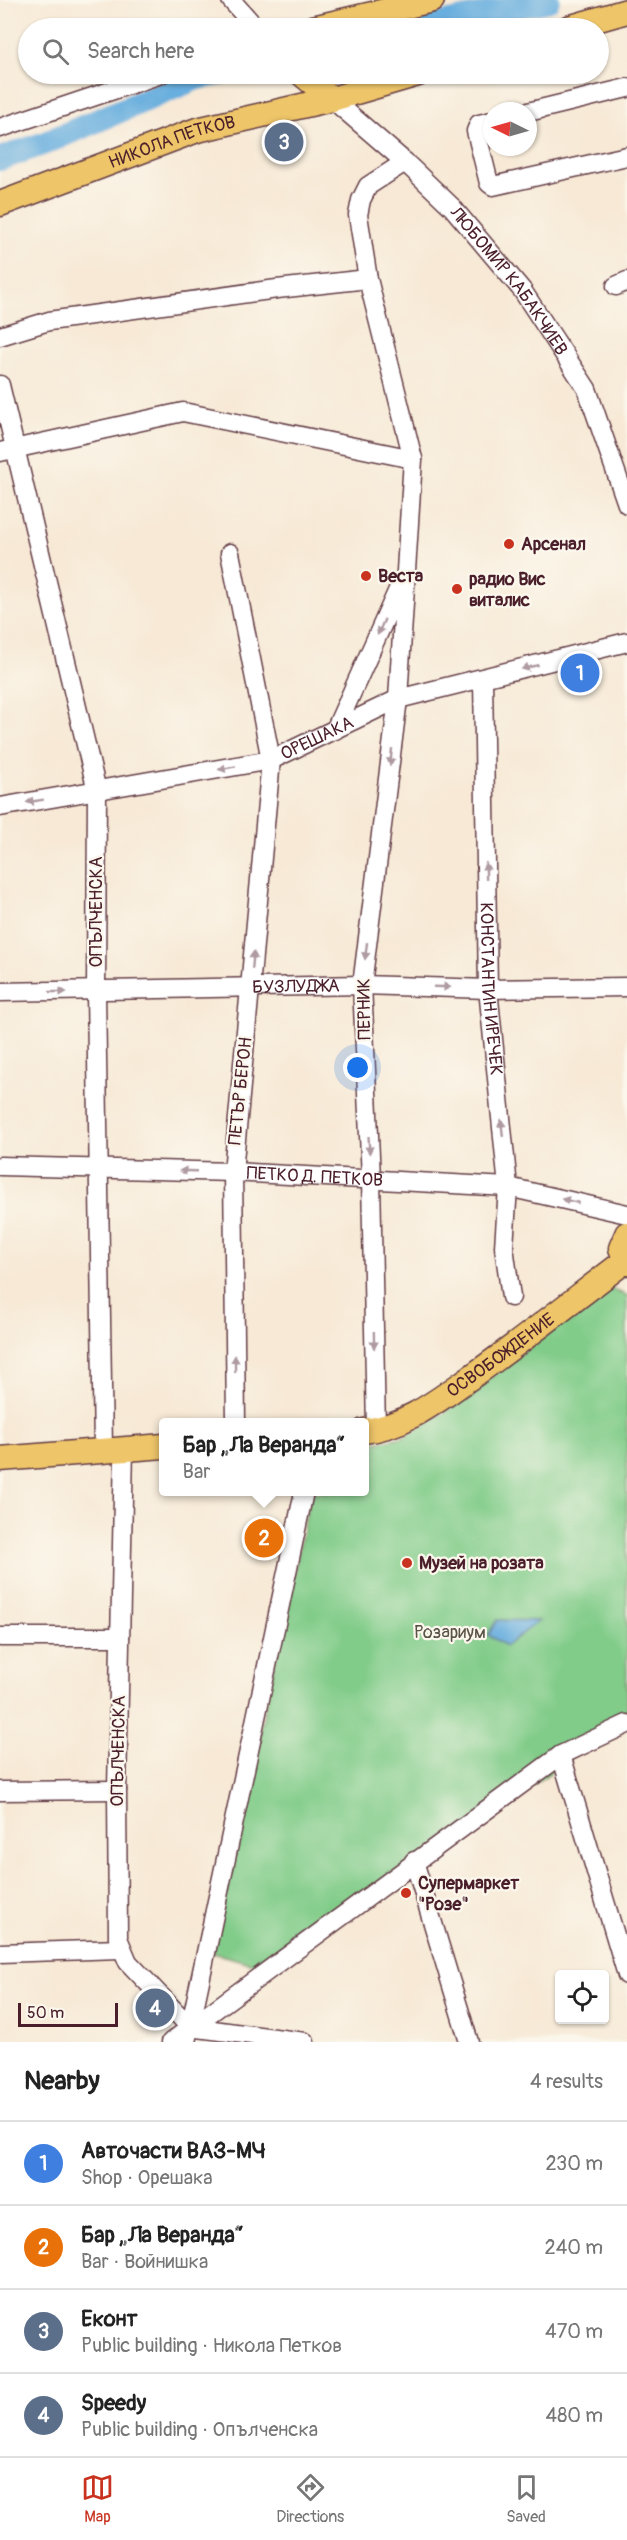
<!DOCTYPE html>
<meta charset="utf-8">
<style>
:root{--surface:#fff;--page:#f6f6f6;--text:#222;--muted:#767676;--line:#e0e0e0;--accent:#c8321e}
body{margin:0;font-family:Pangolin,sans-serif;background:var(--page);color:var(--text)}
.controls{position:absolute;right:18px;bottom:18px;display:grid;overflow:hidden;border-radius:6px;box-shadow:0 2px 4px #0004}
.controls button{width:54px;height:54px;display:grid;place-items:center;padding:0;border:0;border-bottom:2px solid var(--line);background:var(--surface);color:var(--text);font:30px sans-serif}
.compass{position:absolute;left:483px;top:102px;width:54px;height:54px;border-radius:50%;background:var(--surface);box-shadow:0 2px 4px #0004;rotate:275deg}
.scale{position:absolute;left:18px;bottom:15px;width:100px;box-sizing:border-box;padding-left:6px;border:3px solid #4a1f2b;border-top:0;font-size:16px;line-height:21px;white-space:nowrap;color:#4a1f2b;-webkit-text-stroke:4px #fbf7ec;paint-order:stroke}
.you{position:absolute;left:358px;top:1068px;width:21px;height:21px;margin:-15px;border:4px solid #fff;border-radius:50%;background:#1a73e8;box-shadow:0 0 0 9px #1a73e833}
.badge{display:grid;place-items:center;width:39px;height:39px;border-radius:50%;background:var(--accent);color:#fff;font-size:20px;font-weight:700}
.pin{position:absolute;translate:-50% -50%;border:3px solid #fff;box-shadow:0 2px 6px #0006}
.popup{position:absolute;left:159px;top:1418px;width:210px;height:78px;box-sizing:border-box;display:grid;place-content:center;border-radius:6px;background:var(--surface);filter:drop-shadow(0 2px 4px #0005);font-size:20px;white-space:nowrap;color:var(--muted)}
.popup b{font-size:22px;color:var(--text)}
.popup::after{content:'';position:absolute;left:50%;top:100%;margin-left:-12px;border:12px solid transparent;border-top-color:var(--surface)}
.list{margin:0;padding:0;list-style:none}
h2{display:flex;justify-content:space-between;align-items:center;height:78px;margin:0;padding:0 24px;font-size:26px}
h2 small{font-size:20px;font-weight:400;color:var(--muted)}
.list li{display:grid;grid-template-columns:39px 1fr auto;gap:18px;align-items:center;box-sizing:border-box;height:84px;padding:0 24px;border-top:2px solid var(--line)}
.list b{display:block;font-size:22px;white-space:nowrap}
.list p{margin:0;font-size:20px;white-space:nowrap;color:var(--muted)}
.list em{font-size:20px;font-style:normal;color:var(--muted)}
.icon{flex:none;width:33px;height:33px;fill:none;stroke:currentColor;stroke-width:2;stroke-linecap:round;stroke-linejoin:round}
.map{position:relative;flex:none;width:627px;height:2042px;overflow:hidden}
.search{position:absolute;background:var(--surface);box-shadow:0 2px 4px #0004;left:18px;right:18px;top:18px;height:66px;display:flex;align-items:center;gap:15px;box-sizing:border-box;padding:0 21px;border-radius:33px;color:var(--muted);font-size:22px}
.sheet{height:414px;background:var(--surface)}
nav{display:flex;justify-content:space-around;align-items:center;box-sizing:border-box;height:84px;border-top:2px solid var(--line);background:var(--surface);font-size:16px;color:var(--muted)}
nav a{display:grid;justify-items:center;gap:3px}
nav .on{color:var(--accent)}
.map>svg:first-child{display:block}
.green{fill:#81cc89;stroke:#66765a;stroke-width:1.5}
.water{fill:#68aede;stroke:#596684;stroke-width:1.5}
.lines{fill:none;stroke-linecap:round;stroke-linejoin:round}
.river{stroke:#68aede;stroke-width:24}
.minor-casing{stroke:#643d45;stroke-width:21}
.major-casing{stroke:#643d45;stroke-width:27}
.minor{stroke:#fff;stroke-width:18}
.major{stroke:#eec569;stroke-width:24}
.oneway{fill:#ae9aa0}
.poi-dot{fill:#c8321e;stroke:#fbf7ec;stroke-width:2}
.labels{text-anchor:middle;stroke-width:4.5;stroke-linejoin:round;paint-order:stroke}
.street-label{font-size:18px;fill:#4a1f2b;stroke:#fbf7ec}
.poi-label{font-size:18px;font-weight:bold;fill:#4a1f2b;stroke:#fbf7ec;text-anchor:start}
.park-label{font-size:18px;fill:#5a5347;stroke:#fbf7ec}
</style>
<div class="map">
<svg width="627" height="2042" viewBox="0 0 627 2042">
<rect width="100%" height="100%" fill="#fbf7ec"/>
<filter id="ink" filterUnits="userSpaceOnUse"><feTurbulence type="fractalNoise" baseFrequency=".0167" numOctaves="2"/><feDisplacementMap in="SourceGraphic" scale="12" xChannelSelector="R" yChannelSelector="G"/><feConvolveMatrix kernelMatrix="1 2 1 2 8 2 1 2 1" color-interpolation-filters="sRGB"/></filter>
<filter id="wash" filterUnits="userSpaceOnUse"><feTurbulence type="fractalNoise" baseFrequency=".008" numOctaves="4" result="noise"/><feDisplacementMap in="SourceGraphic" scale="24" xChannelSelector="R" yChannelSelector="G"/><feGaussianBlur stdDeviation="1.35" result="paint"/><feColorMatrix in="noise" values="0 0 0 0 0 0 0 0 0 0 0 0 0 0 0 0 0 1.4 0 .05"/><feComposite in="paint" operator="in"/></filter>
<g filter="url(#wash)">
<rect width="100%" height="100%" fill="#f7e9d6"/>
<path class="green" d="M608,1287l19,9v423l-357,249 -57,-15 98,-461h53l1,-48 38,-7 38,-22z"/>
<path class="water" d="M497,1620l42,1 -33,25 -18,-11z"/>
<g class="lines">
<path class="river" d="M423,28l125,-28
M0,159l45,-16 152,-65 22,-4"/>
</g>
</g>
<g filter="url(#ink)">
<g class="lines">
<defs>
<g id="minor">
<path d="M231,0l25,28"/>
<path id="s1" d="M332,99l73,63 47,45 70,83 65,99 40,115"/>
<path d="M528,112l99,-24"/>
<path d="M492,121l-13,3 -3,7 13,52 4,3 134,-30"/>
<path d="M0,128l161,-54"/>
<path d="M616,286l11,-5"/>
<path d="M0,336l49,-15 228,-32 91,-10"/>
<path d="M0,385l97,406 -1,201 7,458"/>
<path d="M0,452l183,-40 230,47"/>
<path d="M230,553l41,207 -38,412 3,250"/>
<path id="s2" d="M483,679l5,310 20,198 -4,60 7,50"/>
<path d="M335,730l66,-147"/>
<path id="s3" d="M0,807l271,-47 127,-61 229,-57"/>
<path id="s4" d="M0,992l362,-7 126,4 139,-2"/>
<path id="s5" d="M0,1166l233,6 275,15 119,27"/>
<path d="M376,1430l-5,-252 -9,-193 36,-286 15,-240 -45,-180 -10,-64 3,-15 7,-14 37,-24"/>
<path d="M124,1448l-7,342 1,148 10,24 62,65"/>
<path d="M0,1637h120"/>
<path d="M561,1755l66,220"/>
<path d="M0,1791l117,-1"/>
<path d="M414,1861l55,181"/>
<path d="M0,1953l120,-4"/>
<path d="M190,2027l115,15"/>
<path d="M171,2042l390,-287 66,-31"/>
<path d="M187,2042l117,-550"/>
</g>
<g id="major">
<path d="M313,28l119,-28"/>
<path d="M568,28l59,-17"/>
<path d="M302,74l30,25"/>
<path id="s6" d="M0,204l197,-74 135,-31 86,-25"/>
<path d="M627,1234l-6,14 6,15"/>
<path id="s7" d="M364,1431c42,-4 77,-33 110,-56 52,-37 101,-76 151,-114"/>
<path d="M0,1459l164,-13"/>
</g>
</defs>
<use href="#minor" class="minor-casing"/>
<use href="#major" class="major-casing"/>
<use href="#minor" class="minor"/>
<use href="#major" class="major"/>
</g>
<defs><path id="oneway-solid" d="M-6-.8H1V-3.2L6.5 0L1 3.2V.8H-6Z" transform="scale(1.5)"/></defs>
<g class="oneway">
<use href="#oneway-solid" transform="translate(381 627) rotate(114)"/>
<use href="#oneway-solid" transform="translate(530 667) rotate(166)"/>
<use href="#oneway-solid" transform="translate(391 757) rotate(97)"/>
<use href="#oneway-solid" transform="translate(227 768) rotate(170)"/>
<use href="#oneway-solid" transform="translate(35 801) rotate(171)"/>
<use href="#oneway-solid" transform="translate(486 871) rotate(-91)"/>
<use href="#oneway-solid" transform="translate(366 951) rotate(97)"/>
<use href="#oneway-solid" transform="translate(253 960) rotate(-85)"/>
<use href="#oneway-solid" transform="translate(442 987) rotate(2)"/>
<use href="#oneway-solid" transform="translate(58 992)"/>
<use href="#oneway-solid" transform="translate(502 1128) rotate(-96)"/>
<use href="#oneway-solid" transform="translate(369 1145) rotate(87)"/>
<use href="#oneway-solid" transform="translate(188 1171) rotate(-178)"/>
<use href="#oneway-solid" transform="translate(570 1201) rotate(-167)"/>
<use href="#oneway-solid" transform="translate(374 1340) rotate(89)"/>
<use href="#oneway-solid" transform="translate(235 1364) rotate(-91)"/>
</g>
</g>
<g class="poi-dot">
<circle cx="509" cy="544" r="6"/>
<circle cx="366" cy="576" r="6"/>
<circle cx="457" cy="589" r="6"/>
<circle cx="407" cy="1563" r="6"/>
<circle cx="406" cy="1893" r="6"/>
</g>
<g class="labels">
<g class="street-label">
<text dy="6" stroke="none"><textPath href="#s6" startOffset="183">НИКОЛА ПЕТКОВ</textPath></text>
<text dy="6" stroke="none"><textPath href="#s1" startOffset="255">ЛЮБОМИР КАБАКЧИЕВ</textPath></text>
<text dy="6" stroke="none"><textPath href="#s3" startOffset="326">ОРЕШАКА</textPath></text>
<text transform="translate(96 912) rotate(-90)" y="6">ОПЪЛЧЕНСКА</text>
<text dy="6" stroke="none"><textPath href="#s4" startOffset="296">БУЗЛУДЖА</textPath></text>
<text dy="6" stroke="none"><textPath href="#s2" startOffset="310">КОНСТАНТИН ИРЕЧЕК</textPath></text>
<text transform="translate(364 1009) rotate(-91)" y="6">ПЕРНИК</text>
<text transform="translate(240 1091) rotate(-84)" y="6">ПЕТЪР БЕРОН</text>
<text dy="6" stroke="none"><textPath href="#s5" startOffset="315">ПЕТКО Д. ПЕТКОВ</textPath></text>
<text dy="6" stroke="none"><textPath href="#s7" startOffset="158">ОСВОБОЖДЕНИЕ</textPath></text>
<text transform="translate(118 1751) rotate(-89)" y="6">ОПЪЛЧЕНСКА</text>
</g>
<g class="poi-label">
<text x="521" y="550">Арсенал</text>
<text x="378" y="582">Веста</text>
<text x="469" y="585">радио Вис<tspan x="469" dy="21">виталис</tspan></text>
<text x="419" y="1569">Музей на розата</text>
<text x="418" y="1889">Супермаркет<tspan x="418" dy="21">"Розе"</tspan></text>
</g>
<g class="park-label">
<text x="450" y="1638">Розариум</text>
</g>
</g>
</svg>
<div class="controls">
<button><svg class="icon" aria-label="locate" viewBox="0 0 24 24"><circle cx="12" cy="12" r="6"/><path d="M12 2v4M12 18v4M2 12h4M18 12h4"/></svg></button>
</div>
<svg class="compass" viewBox="-18 -18 36 36"><path d="M0-13l5 13h-10z" fill="#e53935"/><path d="M0 13l5-13h-10z" fill="#767676"/></svg>
<div class="scale">50 m</div>
<div class="you"></div>
<div class="pin badge" style="left:580px;top:673px;background:#3f7fe0">1</div>
<div class="pin badge" style="left:264px;top:1538px;background:#e8710a">2</div>
<div class="popup"><b>Бар „Ла Веранда“</b>Bar</div>
<div class="pin badge" style="left:284px;top:142px;background:#5c6f8a">3</div>
<div class="pin badge" style="left:155px;top:2008px;background:#5c6f8a">4</div>
<div class="search"><svg class="icon" aria-label="search" viewBox="0 0 24 24"><circle cx="10" cy="10" r="6"/><path d="M15 15l6 6"/></svg>Search here</div>
</div>
<section class="sheet">
<h2>Nearby<small>4 results</small></h2>
<ul class="list">
<li><span class="badge" style="background:#3f7fe0">1</span><div><b>Авточасти ВАЗ-МЧ</b><p>Shop · Орешака</p></div><em>230 m</em></li>
<li><span class="badge" style="background:#e8710a">2</span><div><b>Бар „Ла Веранда“</b><p>Bar · Войнишка</p></div><em>240 m</em></li>
<li><span class="badge" style="background:#5c6f8a">3</span><div><b>Еконт</b><p>Public building · Никола Петков</p></div><em>470 m</em></li>
<li><span class="badge" style="background:#5c6f8a">4</span><div><b>Speedy</b><p>Public building · Опълченска</p></div><em>480 m</em></li>
</ul>
</section>
<nav>
<a class="on"><svg class="icon" aria-label="map" viewBox="0 0 24 24"><path d="M3 6l6-2 6 2 6-2v14l-6 2-6-2-6 2zM9 4v14M15 6v14"/></svg>Map</a>
<a><svg class="icon" aria-label="directions" viewBox="0 0 24 24"><path d="M12 3l9 9-9 9-9-9zM9 14v-3h6M13 9l2 2-2 2"/></svg>Directions</a>
<a><svg class="icon" aria-label="saved" viewBox="0 0 24 24"><path d="M7 4h10v16l-5-4-5 4z"/></svg>Saved</a>
</nav>
